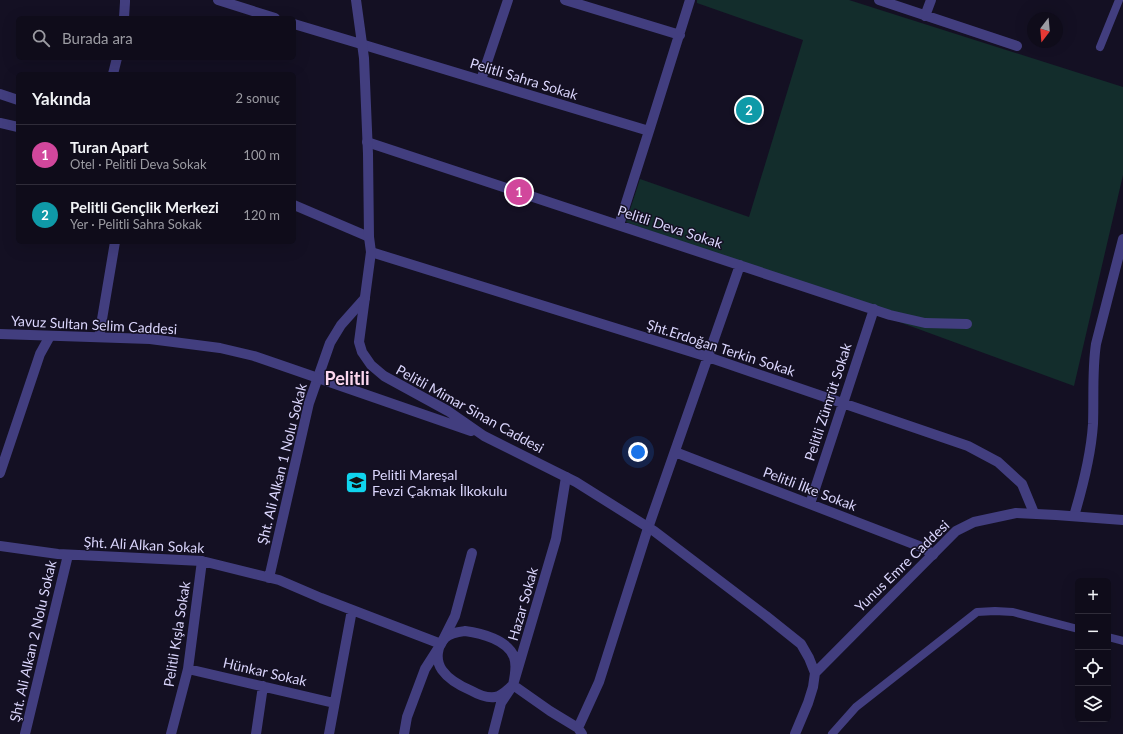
<!DOCTYPE html>
<html lang="tr">
<meta charset="utf-8">
<style>
:root{--surface:#0f0c1a;--page:#181523;--text:#f1f3f6;--muted:#9b9ba2;--line:#2f2c39;--accent:#8c9099}
body{margin:0;font-family:Lato,sans-serif;background:var(--page);color:var(--text)}
.controls{position:absolute;right:12px;bottom:12px;display:grid;overflow:hidden;border-radius:6px;box-shadow:0 4px 16px #0002}
.controls button{width:36px;height:36px;display:grid;place-items:center;padding:0;border:0;border-bottom:1px solid var(--line);background:var(--surface);color:var(--text);font:20px sans-serif}
.compass{position:absolute;left:1027px;top:12px;width:36px;height:36px;border-radius:50%;background:var(--surface);box-shadow:0 4px 16px #0002;rotate:196deg}
.you{position:absolute;left:638px;top:452px;width:14px;height:14px;margin:-10px;border:3px solid #fff;border-radius:50%;background:#1a73e8;box-shadow:0 0 0 6px #1a73e833}
.badge{display:grid;place-items:center;width:26px;height:26px;border-radius:50%;background:var(--accent);color:#fff;font-size:13px;font-weight:700}
.pin{position:absolute;translate:-50% -50%;border:2px solid #fff;box-shadow:0 1px 4px #0006}
.list{margin:0;padding:0;list-style:none}
h2{display:flex;justify-content:space-between;align-items:center;height:52px;margin:0;padding:0 16px;font-size:17px}
h2 small{font-size:13px;font-weight:400;color:var(--muted)}
.list li{display:grid;grid-template-columns:26px 1fr auto;gap:12px;align-items:center;box-sizing:border-box;height:60px;padding:0 16px;border-top:1px solid var(--line)}
.list b{display:block;font-size:15px;white-space:nowrap}
.list p{margin:0;font-size:13px;white-space:nowrap;color:var(--muted)}
.list em{font-size:13px;font-style:normal;color:var(--muted)}
.icon{flex:none;width:22px;height:22px;fill:none;stroke:currentColor;stroke-width:2;stroke-linecap:round;stroke-linejoin:round}
.map{position:relative;flex:none;width:1123px;height:734px;overflow:hidden}
.search{position:absolute;background:var(--surface);box-shadow:0 4px 16px #0002;left:16px;top:16px;width:280px;height:44px;display:flex;align-items:center;gap:10px;box-sizing:border-box;padding:0 14px;border-radius:6px;color:var(--muted);font-size:15px}
.panel{position:absolute;background:var(--surface);box-shadow:0 4px 16px #0002;left:16px;top:72px;width:280px;height:172px;border-radius:6px}
.map>svg:first-child{display:block}
.green{fill:#132d2c}
.lines{fill:none;stroke-linecap:round;stroke-linejoin:round}
.service{stroke:#423e7f;stroke-width:8}
.pedestrian{stroke:#423e7f;stroke-width:10}
.minor{stroke:#423e7f;stroke-width:10}
.tertiary{stroke:#423e7f;stroke-width:10}
.labels{text-anchor:middle;stroke-width:3;stroke-linejoin:round;paint-order:stroke}
.street-label{font-size:14px;fill:#dad5fc;stroke:#141023}
.poi-label{font-size:14px;fill:#dad5fc;stroke:#141023;text-anchor:start}
.district-label{font-size:18px;font-weight:bold;fill:#fcd7ee;stroke:#141023}
</style>
<div class="map">
<svg width="1123" height="734" viewBox="0 0 1123 734">
<rect width="100%" height="100%" fill="#141023"/>
<path class="green" d="M697,0h152l274,87v88l-49,211 -448,-164 14,-43 109,38 54,-177 -106,-37z"/>
<g class="lines">
<path class="service" d="M1100,47l19,-47
M1108,637l15,4
M832,734l24,-27 121,-95 18,-1 18,1 65,17"/>
<path class="pedestrian" d="M442,642l13,-26 17,-63"/>
<path class="minor" d="M565,0l115,35
M879,0l138,46
M925,16l6,-16
M124,18l1,-16v-2
M361,44l288,87 41,-131
M113,74l4,-16
M481,80l27,-80
M0,94l18,6
M0,123l18,4
M367,142l523,173 35,8 42,1
M294,205l75,32
M619,225l30,-94
M371,252l337,105 260,89 30,16 24,22 12,29
M99,337l16,-95
M675,452l249,96 9,7
M0,473l40,-119 10,-18
M810,504l64,-195
M1074,516c9,-30 17,-61 19,-92 1,-27 -1,-54 3,-80l27,-105
M0,546l58,8 144,7 77,19 42,18 120,46 -16,25 -18,48 -3,17
M269,578l40,-175 21,-60 11,-18 24,-27
M465,631c16,2 43,9 49,26 3,8 1,19 -1,28 -5,4 -11,11 -18,12 -8,1 -16,-2 -23,-6 -12,-5 -23,-11 -30,-21 -7,-10 -5,-24 3,-32 5,-5 13,-6 20,-7z
M188,669l146,34
M513,685l37,26 28,17 4,6
M578,728l21,-46 49,-154 92,-263
M25,734l43,-179
M171,734l17,-65 14,-108
M256,734l7,-48
M329,734l23,-124
M493,734l8,-31 12,-18 43,-146 10,-62"/>
<path class="tertiary" d="M218,0l57,18
M356,0l8,58 4,96 1,83 2,15 -12,90 3,10 9,13 13,11 64,35 36,25 92,46 78,49 112,85 35,28 8,14 6,15 -2,14 -5,16 -13,31
M294,24l67,20
M0,334l150,5 70,9 34,8 35,12 182,63
M815,673l141,-142 18,-9 42,-9 40,2 67,5"/>
</g>
<defs>
<symbol id="school-square" viewBox="-11 -11 22 22"><rect x="-9" y="-9" width="18" height="18" rx="4" fill="#10d4ee" stroke="#141023"/><path d="M0-5L7-2L0 1L-7-2ZM-4 1L0 2.5L4 1V4Q0 6-4 4Z" fill="#111"/></symbol>
</defs>
<g fill-rule="evenodd">
<use href="#school-square" x="344" y="470" width="25" height="25"/>
</g>
<g class="labels">
<g class="street-label">
<text transform="translate(524 79) rotate(17)" y="5">Pelitli Sahra Sokak</text>
<text transform="translate(670 227) rotate(18)" y="5">Pelitli Deva Sokak</text>
<text transform="translate(94 325) rotate(3)" y="5">Yavuz Sultan Selim Caddesi</text>
<text transform="translate(721 348) rotate(18)" y="5">Şht.Erdoğan Terkin Sokak</text>
<text transform="translate(828 402) rotate(-72)" y="5">Pelitli Zümrüt Sokak</text>
<text transform="translate(470 409) rotate(29)" y="5">Pelitli Mimar Sinan Caddesi</text>
<text transform="translate(282 464) rotate(-76)" y="5">Şht. Ali Alkan 1 Nolu Sokak</text>
<text transform="translate(810 489) rotate(21)" y="5">Pelitli İlke Sokak</text>
<text transform="translate(144 545) rotate(3)" y="5">Şht. Ali Alkan Sokak</text>
<text transform="translate(902 566) rotate(-44)" y="5">Yunus Emre Caddesi</text>
<text transform="translate(523 604) rotate(-74)" y="5">Hazar Sokak</text>
<text transform="translate(177 634) rotate(-81)" y="5">Pelitli Kışla Sokak</text>
<text transform="translate(33 641) rotate(-77)" y="5">Şht. Ali Alkan 2 Nolu Sokak</text>
<text transform="translate(265 672) rotate(13)" y="5">Hünkar Sokak</text>
</g>
<g class="poi-label">
<text x="372" y="480">Pelitli Mareşal<tspan x="372" dy="16">Fevzi Çakmak İlkokulu</tspan></text>
</g>
<g class="district-label">
<text x="347" y="385">Pelitli</text>
</g>
</g>
</svg>
<div class="controls">
<button>+</button>
<button>−</button>
<button><svg class="icon" aria-label="locate" viewBox="0 0 24 24"><circle cx="12" cy="12" r="6"/><path d="M12 2v4M12 18v4M2 12h4M18 12h4"/></svg></button>
<button><svg class="icon" aria-label="layers" viewBox="0 0 24 24"><path d="M12 4l9 5-9 5-9-5zM3 14l9 5 9-5"/></svg></button>
</div>
<svg class="compass" viewBox="-18 -18 36 36"><path d="M0-13l5 13h-10z" fill="#e53935"/><path d="M0 13l5-13h-10z" fill="#9b9ba2"/></svg>
<div class="you"></div>
<div class="pin badge" style="left:519px;top:192px;background:#d1479c">1</div>
<div class="pin badge" style="left:749px;top:110px;background:#0f9aa8">2</div>
<div class="search"><svg class="icon" aria-label="search" viewBox="0 0 24 24"><circle cx="10" cy="10" r="6"/><path d="M15 15l6 6"/></svg>Burada ara</div>
<section class="panel">
<h2>Yakında<small>2 sonuç</small></h2>
<ul class="list">
<li><span class="badge" style="background:#d1479c">1</span><div><b>Turan Apart</b><p>Otel · Pelitli Deva Sokak</p></div><em>100 m</em></li>
<li><span class="badge" style="background:#0f9aa8">2</span><div><b>Pelitli Gençlik Merkezi</b><p>Yer · Pelitli Sahra Sokak</p></div><em>120 m</em></li>
</ul>
</section>
</div>
